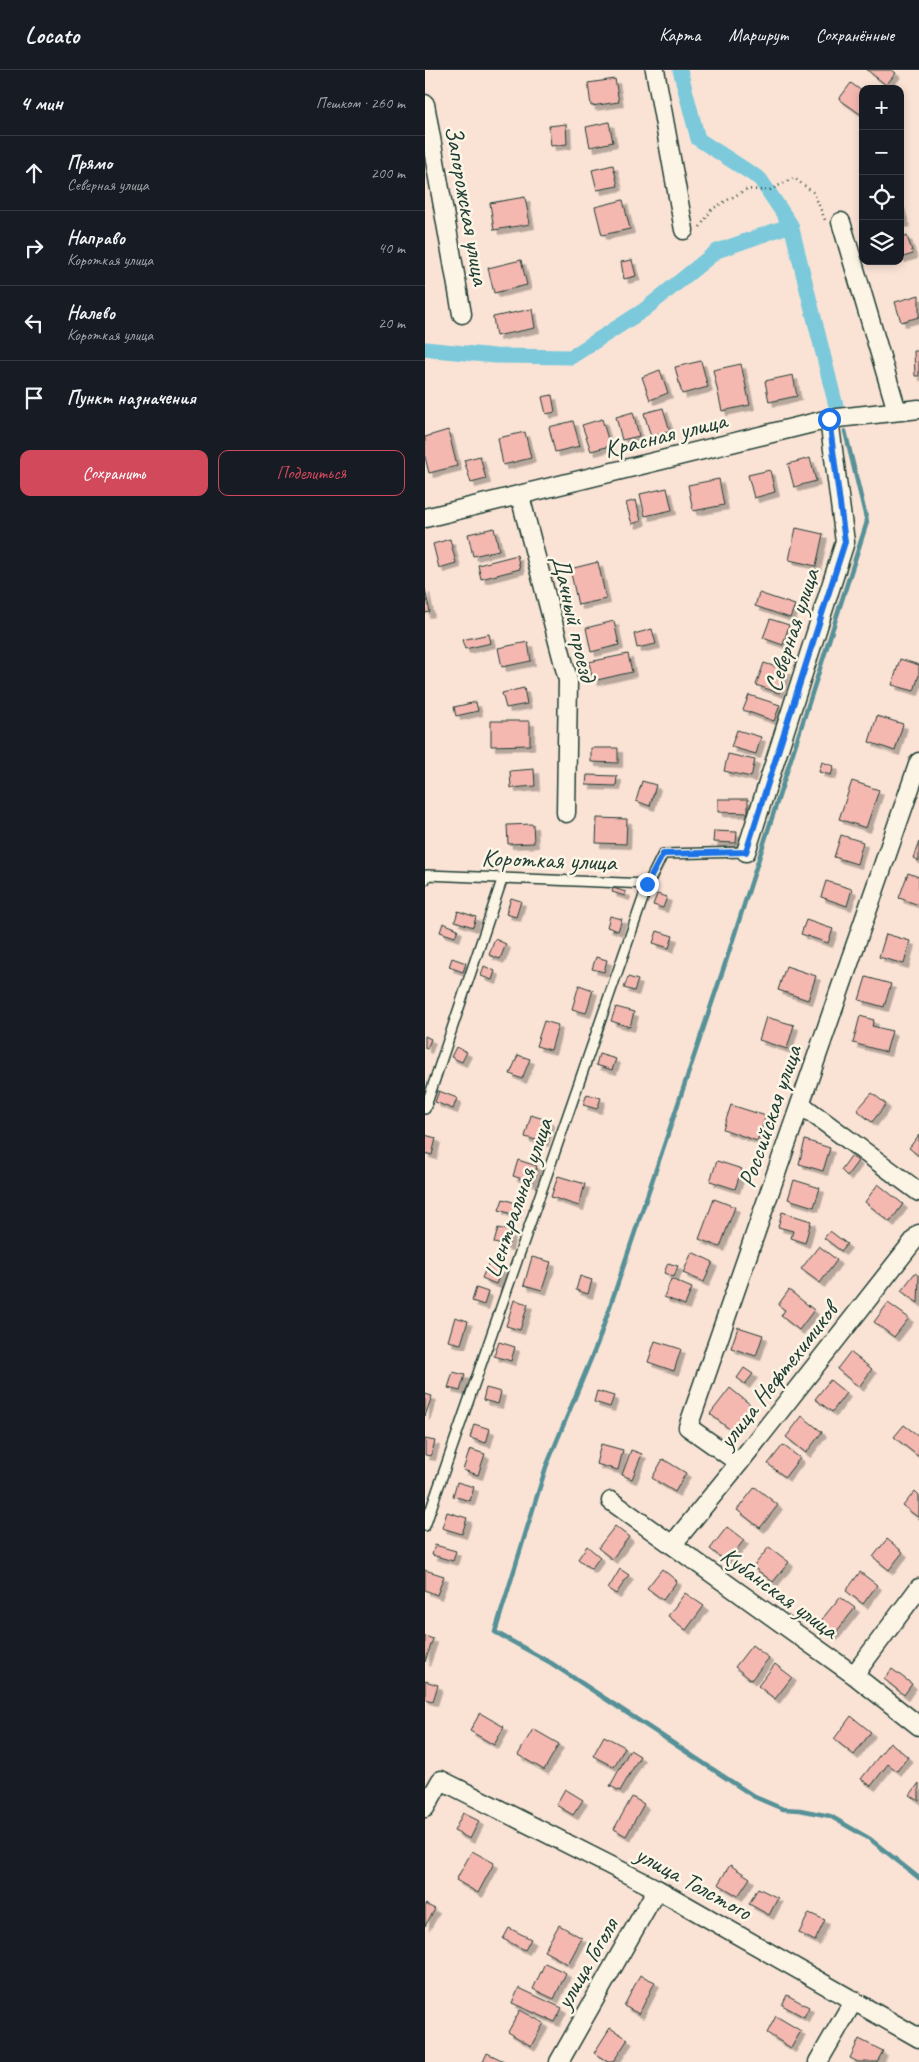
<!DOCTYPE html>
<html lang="ru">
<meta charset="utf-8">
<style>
:root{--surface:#171b24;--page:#20242c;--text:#f1f3f6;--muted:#9ea1a6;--line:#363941;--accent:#d1495b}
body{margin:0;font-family:Caveat,sans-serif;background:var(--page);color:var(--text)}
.controls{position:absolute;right:15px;top:15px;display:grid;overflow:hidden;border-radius:10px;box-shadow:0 2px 8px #0003}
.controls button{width:45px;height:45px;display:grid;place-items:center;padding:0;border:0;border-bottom:1px solid var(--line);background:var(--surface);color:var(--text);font:25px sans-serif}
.stop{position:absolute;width:15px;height:15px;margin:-11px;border:4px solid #1a73e8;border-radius:50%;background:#fff}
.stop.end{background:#1a73e8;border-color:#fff;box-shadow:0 1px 5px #0008}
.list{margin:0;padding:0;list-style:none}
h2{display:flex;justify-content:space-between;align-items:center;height:65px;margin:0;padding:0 20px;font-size:21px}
h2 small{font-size:16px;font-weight:400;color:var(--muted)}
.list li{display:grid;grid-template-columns:32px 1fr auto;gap:15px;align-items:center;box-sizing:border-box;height:75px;padding:0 20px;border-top:1px solid var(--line)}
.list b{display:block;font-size:19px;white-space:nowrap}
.list p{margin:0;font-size:16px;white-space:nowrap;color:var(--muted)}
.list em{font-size:16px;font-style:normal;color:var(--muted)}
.actions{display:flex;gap:10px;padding:15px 20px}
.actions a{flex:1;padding:11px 0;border:1px solid var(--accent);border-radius:10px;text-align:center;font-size:18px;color:var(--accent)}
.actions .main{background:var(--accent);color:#fff}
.icon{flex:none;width:28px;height:28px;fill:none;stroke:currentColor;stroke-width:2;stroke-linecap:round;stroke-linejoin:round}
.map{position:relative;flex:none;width:494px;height:1992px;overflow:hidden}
header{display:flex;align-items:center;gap:30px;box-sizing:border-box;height:70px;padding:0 25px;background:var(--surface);border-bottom:1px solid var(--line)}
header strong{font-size:24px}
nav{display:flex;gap:28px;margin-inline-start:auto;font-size:18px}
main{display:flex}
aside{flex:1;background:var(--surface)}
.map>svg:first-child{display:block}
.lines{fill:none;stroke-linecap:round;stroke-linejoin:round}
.stream{stroke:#579198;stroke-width:4.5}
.canal{stroke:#7cc9db;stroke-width:15}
.building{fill:#f4b8b1;stroke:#1f3d34;filter:url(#shadow)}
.service-casing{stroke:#1f3d34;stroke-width:12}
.minor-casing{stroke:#1f3d34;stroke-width:21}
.path{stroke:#1f3d34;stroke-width:2.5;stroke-dasharray:1 4;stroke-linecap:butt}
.service{stroke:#fcf5e5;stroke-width:9}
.minor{stroke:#fcf5e5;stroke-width:18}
.route{stroke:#1a73e8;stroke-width:6}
.labels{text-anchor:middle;stroke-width:5;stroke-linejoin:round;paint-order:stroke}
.street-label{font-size:25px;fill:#1f3d34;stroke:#fcf5e5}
</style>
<header>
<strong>Locato</strong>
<nav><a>Карта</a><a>Маршрут</a><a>Сохранённые</a></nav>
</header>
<main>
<aside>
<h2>4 мин<small>Пешком · 260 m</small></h2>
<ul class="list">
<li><svg class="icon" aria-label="ahead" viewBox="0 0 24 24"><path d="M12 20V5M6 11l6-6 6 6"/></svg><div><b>Прямо</b><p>Северная улица</p></div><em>200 m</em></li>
<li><svg class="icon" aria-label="right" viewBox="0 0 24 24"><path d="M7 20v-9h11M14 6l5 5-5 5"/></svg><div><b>Направо</b><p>Короткая улица</p></div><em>40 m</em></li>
<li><svg class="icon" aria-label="left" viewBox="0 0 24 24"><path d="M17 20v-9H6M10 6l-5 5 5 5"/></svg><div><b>Налево</b><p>Короткая улица</p></div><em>20 m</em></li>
<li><svg class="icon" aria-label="arrive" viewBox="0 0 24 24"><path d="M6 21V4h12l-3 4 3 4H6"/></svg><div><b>Пункт назначения</b></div></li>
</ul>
<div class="actions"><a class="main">Сохранить</a><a>Поделиться</a></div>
</aside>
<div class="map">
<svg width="494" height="1992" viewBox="0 0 494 1992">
<defs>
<filter id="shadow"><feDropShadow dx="4.5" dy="4.5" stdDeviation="0" flood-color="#0004"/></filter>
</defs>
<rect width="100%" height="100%" fill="#fae3d5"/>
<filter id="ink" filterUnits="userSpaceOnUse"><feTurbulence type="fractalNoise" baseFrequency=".02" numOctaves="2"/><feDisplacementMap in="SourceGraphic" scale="10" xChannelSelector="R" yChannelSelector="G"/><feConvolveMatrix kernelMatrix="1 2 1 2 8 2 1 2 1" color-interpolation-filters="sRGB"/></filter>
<g filter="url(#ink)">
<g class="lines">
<path class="stream" d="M420,361l22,91 -141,439 -128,381 -52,125 -51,165 56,31 204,134 28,12 17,1 30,6 40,23 49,39"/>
<path class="canal" d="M255,0l18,69 62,40 31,46 45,181
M0,279l70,7 76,1 73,-47 73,-59 74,-26"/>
</g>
<path class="building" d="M442,0h25l4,3 -10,12z
M190,9l4,23 -28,4 -3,-23z
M426,13l12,9v24l-24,-17z
M184,52l4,20 -23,5 -4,-20z
M141,54l1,20 -16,2 -2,-20z
M188,95l5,21 -21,4 -5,-20z
M100,127l5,27 -36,6 -4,-27z
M198,130l7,29 -28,6 -7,-28z
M475,134l5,18 -5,1z
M482,166l6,18 -13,4v-20z
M96,190l6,25 -33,8 -6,-25z
M207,190l4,16 -12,3 -3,-17z
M494,225v22l-18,5 -6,-20z
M107,239l3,19 -39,8 -3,-19z
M489,281h5v25h-4z
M276,291l7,26 -26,7 -7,-27z
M316,294l9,41 -28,6 -9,-41z
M235,300l8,23 -18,7 -8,-23z
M368,305l4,21 -28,6 -4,-21z
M127,325l3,17 -9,2 -4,-17z
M238,338l7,23 -19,6 -7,-24z
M208,342l6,24 -17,4 -6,-23z
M177,349l8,27 -19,5 -9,-26z
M148,351l7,25 -25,6 -6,-25z
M23,360l9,36 -28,7 -4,-16v-20z
M100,362l6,26 -28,7 -5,-27z
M55,386l6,23 -15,4 -7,-23z
M385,388l6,23 -22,6 -6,-23z
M345,400l5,22 -21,6 -6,-23z
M294,409l5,26 -31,6 -5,-26z
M242,418l5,22 -27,6 -5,-22z
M211,430l5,21 -9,3 -6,-21z
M69,458l5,22 -26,6 -5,-22z
M371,458l27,6 -7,32 -27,-6z
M25,469l6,24 -17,5 -6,-24z
M92,485l3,14 -39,10 -3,-14z
M173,492l8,37 -28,6 -8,-36z
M0,519l5,23 -5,1z
M334,523l36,12 -5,13 -35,-12z
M345,549l19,6 -6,20 -20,-7z
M189,551l5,24 -28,7 -5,-24z
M227,559l4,15 -19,4 -3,-14z
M64,564l2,9 -26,6 -3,-9z
M103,572l3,19 -29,6 -4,-19z
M203,584l4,18 -39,9 -4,-19z
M475,589l19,6v10l-5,16 -22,-6z
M339,593l22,7 -7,23 -23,-8z
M99,618l3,16 -21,4 -4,-15z
M324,625l31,10 -6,16 -31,-11z
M51,632l2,9 -22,5 -2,-9z
M452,646l26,8 -8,27 -26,-9z
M66,651h39v24l-39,1z
M312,660l24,7 -5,17 -25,-7z
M166,678h27v15l-27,-1z
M303,684l27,6 -4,17 -27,-6z
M397,692l12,4 -3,9 -12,-3z
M109,699l1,17 -24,2 -1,-17z
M162,705l30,1 -1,10 -30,-1z
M217,711l14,4 -6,21 -14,-5z
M427,711l27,9 -13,38 -27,-9z
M293,729h30v14l-30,-1z
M172,748l30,1 -1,25 -30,-1z
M108,754l1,19 -26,1 -1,-19z
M289,761l23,1 -1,11 -23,-1z
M416,765l22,7 -6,22 -23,-7z
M494,772v19l-6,-3z
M483,803l11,4v28l-20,-7z
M401,811l26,8 -5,17 -26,-9z
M188,818l13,4 -1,4 -13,-4z
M232,824l10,3 -4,11 -10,-3z
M86,828l10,3 -5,16 -10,-3z
M33,841l18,6 -3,10 -18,-6z
M185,846l12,3 -4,12 -11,-4z
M381,850l27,9 -5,14 -27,-9z
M18,853l15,6 -3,8 -15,-5z
M232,861l16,5 -4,12 -16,-5z
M461,864l24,7 -6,23 -25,-7z
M70,869l11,5 -6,15 -11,-4z
M171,887l11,3 -3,12 -12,-3z
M27,888l14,5 -3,9 -14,-5z
M59,896l11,5 -3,9 -11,-4z
M361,896l30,10 -8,24 -30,-10z
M203,907l10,3 -4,11 -10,-3z
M441,907l25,7 -7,23 -25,-7z
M154,915l14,5 -7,23 -14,-4z
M191,937l18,5 -4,15 -19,-6z
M435,946l14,4 -2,6 20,5 -6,21 -33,-9z
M341,947l28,8 -7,24 -28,-9z
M119,951l14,4 -7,25 -15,-4z
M0,966l6,3 -4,10 -2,-1z
M31,977l11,5 -5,10 -11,-5z
M174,984l17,5 -4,11 -16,-5z
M93,985l12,4 -8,20 -12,-5z
M14,1021l18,7 -4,11 -18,-7z
M447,1023l14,11 -14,18 -15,-12z
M162,1024l14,4 -4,11 -14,-4z
M306,1035l35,11 -9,25 -34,-12z
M106,1045l19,6 -6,21 -19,-5z
M0,1065l11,3 -4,17 -7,-2z
M494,1065v21l-10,-8z
M380,1070l25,8 -7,23 -24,-7z
M426,1086l7,5 -11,15 -6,-6z
M93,1090l19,6 -5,16 -19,-6z
M292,1091l25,8 -7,20 -25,-8z
M133,1106l27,8 -6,22 -28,-9z
M369,1110l26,8 -6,19 -26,-8z
M453,1114l25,20 -13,18 -25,-20z
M78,1129l16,5 -4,11 -16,-5z
M289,1129l21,8 -15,40 -21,-8z
M357,1142l29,9 -6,22 -14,-5 2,-7 -15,-4z
M73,1158l13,3 -3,15 -14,-3z
M405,1161l17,13 -6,7 -17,-13z
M394,1176l18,14 -17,23 -19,-14z
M267,1182l21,10 -9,20 -21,-9z
M107,1187l19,5 -9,28 -18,-5z
M243,1193l10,3 -4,11 -10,-4z
M63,1194l14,5 -6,15 -14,-6z
M490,1203l4,3 -1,27 -17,-12z
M155,1206l12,4 -4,14 -12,-4z
M246,1209l21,9 -7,17 -21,-8z
M51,1218l12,4 -4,13 -12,-4z
M364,1220l25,20 -15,20 -18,-14 4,-6 -7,-5z
M89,1230l14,4 -8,26 -14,-4z
M463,1233l21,15 -15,19 -20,-15z
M30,1247l13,4 -7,23 -13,-3z
M313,1257l25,8 -7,21 -25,-8z
M230,1271l26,8 -7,22 -26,-9z
M74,1272l16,5 -4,14 -17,-5z
M425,1282l22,17 -13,18 -22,-18z
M319,1298l9,6 -8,10 -8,-6z
M28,1302l12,3 -5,16 -12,-3z
M405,1310l16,13 -14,19 -17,-13z
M61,1318l15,4 -3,12 -15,-4z
M305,1318l22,18 -20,25 -22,-17z
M172,1321l17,5 -4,11 -16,-5z
M0,1324l7,2 -7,20z
M377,1346l20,16 -16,21 -20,-16z
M49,1354l16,5 -4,14 -16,-5z
M479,1355l15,11v21l-25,-20z
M0,1369l10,2 -4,15 -6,-1z
M176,1374l22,6 -5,20 -22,-6z
M358,1375l17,13 -15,19 -17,-13z
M45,1379l15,5 -7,21 -15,-5z
M206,1380l11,4 -10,25 -10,-4z
M238,1389l23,14 -11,19 -23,-14z
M32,1412l17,5 -4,14 -17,-5z
M330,1417l23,18 -18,23 -23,-18z
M490,1421l4,4v23l-16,-12z
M22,1442l20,6 -5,16 -20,-6z
M190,1456l14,11 -17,22 -14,-11z
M302,1457l17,13 -17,22 -17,-13z
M462,1469l16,13 -14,18 -16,-13z
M10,1475l21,6 -3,10 -21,-6z
M162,1476l13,11 -9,12 -13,-10z
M344,1477l20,15 -16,20 -20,-15z
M195,1499l9,6 -13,19 -8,-5z
M237,1499l15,12 -14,19 -16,-12z
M0,1500l19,6 -7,19 -12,-5z
M435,1502l17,13 -14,19 -17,-13z
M260,1523l19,13 -18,24 -18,-14z
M415,1527l15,11 -22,28 -15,-12z
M0,1566l8,3 -8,23z
M327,1575l17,13 -18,22 -16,-13z
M350,1594l17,13 -17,22 -17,-13z
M467,1599l20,15 -8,11 -20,-16z
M0,1611l13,4 -5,16 -8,-2z
M55,1643l24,14 -10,18 -24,-14z
M426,1646l20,16 -17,23 -20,-16z
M108,1659l26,15 -15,26 -26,-15z
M179,1666l21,11 -11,20 -21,-11z
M465,1672l18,15 -11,14 -9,-7 -17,22 -10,-7z
M205,1680l10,6 -20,35 -10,-5z
M494,1713v18l-9,-6z
M140,1719l18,11 -10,15 -17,-10z
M207,1727l12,7 -18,32 -12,-7z
M38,1743l16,8 -9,18 -16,-8z
M47,1781l22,12 -16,30 -22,-13z
M305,1795l20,13 -12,18 -20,-12z
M333,1818l20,10 -9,17 -20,-11z
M0,1834l10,5 -10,17z
M384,1843l16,7 -10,21 -16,-8z
M134,1855l23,13 -14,26 -24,-13z
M84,1858l22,11 -6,11 -22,-11z
M120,1893l21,10 -12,26 -21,-10z
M215,1905l15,7 -16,32 -15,-8z
M94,1918l43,20 -7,14 -43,-19z
M362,1925l22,12 -5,10 -22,-12z
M95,1940l24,13 -13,23 -23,-14z
M351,1946l25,15 -10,17 -24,-15z
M185,1958l18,11 -15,23h-5l-14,-9z
M434,1969l24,12 -6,11h-19l-8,-4z
M62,1983l19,9h-23z"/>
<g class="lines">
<defs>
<path id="service" d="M0,810l2,-5 221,9 15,-30 83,-2
M0,1039l78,-232
M0,1456l223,-642"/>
<path id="minor" d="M230,0l29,160
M0,34l37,210
M416,152l56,189
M95,426l48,184 -2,133
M0,448l404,-99 90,-10
M321,782l99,-310 -16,-123
M375,1034l119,88
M314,1393l-51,-36 231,-665
M186,1431l243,174 65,51
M247,1475l67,-82 180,-229
M429,1605l65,-87
M0,1738l16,-28 216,109 262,149
M134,1992l98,-173
M393,1992l36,-62"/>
</defs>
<use href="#service" class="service-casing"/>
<use href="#minor" class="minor-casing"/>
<path class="path" d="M275,157l12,-18 35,-20 21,2 26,-13 20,15 11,27"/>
<use href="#service" class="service"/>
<use href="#minor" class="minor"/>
</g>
</g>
<g class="lines" filter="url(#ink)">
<path class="route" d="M222,814l16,-30 83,-2 99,-310 -16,-123"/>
</g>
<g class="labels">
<g class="street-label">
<text transform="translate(43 135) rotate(80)" y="9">Запорожская улица</text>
<text transform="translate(240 364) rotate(-14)" y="9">Красная улица</text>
<text transform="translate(150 548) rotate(77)" y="9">Дачный проезд</text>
<text transform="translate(366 560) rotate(-72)" y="9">Северная улица</text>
<text transform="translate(124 789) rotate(2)" y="9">Короткая улица</text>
<text transform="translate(344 1046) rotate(-71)" y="9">Российская улица</text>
<text transform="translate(92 1128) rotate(-71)" y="9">Центральная улица</text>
<text transform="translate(352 1305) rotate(-52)" y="9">улица Нефтехимиков</text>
<text transform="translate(355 1522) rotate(36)" y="9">Кубанская улица</text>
<text transform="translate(269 1812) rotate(29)" y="9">улица Толстого</text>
<text transform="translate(161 1893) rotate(-60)" y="9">улица Гоголя</text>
</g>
</g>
</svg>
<div class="controls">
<button>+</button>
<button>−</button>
<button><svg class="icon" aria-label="locate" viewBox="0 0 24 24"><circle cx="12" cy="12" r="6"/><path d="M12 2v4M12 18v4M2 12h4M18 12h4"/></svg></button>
<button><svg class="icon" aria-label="layers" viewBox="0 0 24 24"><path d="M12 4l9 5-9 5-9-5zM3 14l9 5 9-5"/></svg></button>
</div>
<div class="stop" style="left:404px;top:349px"></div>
<div class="stop end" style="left:222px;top:814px"></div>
</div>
</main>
